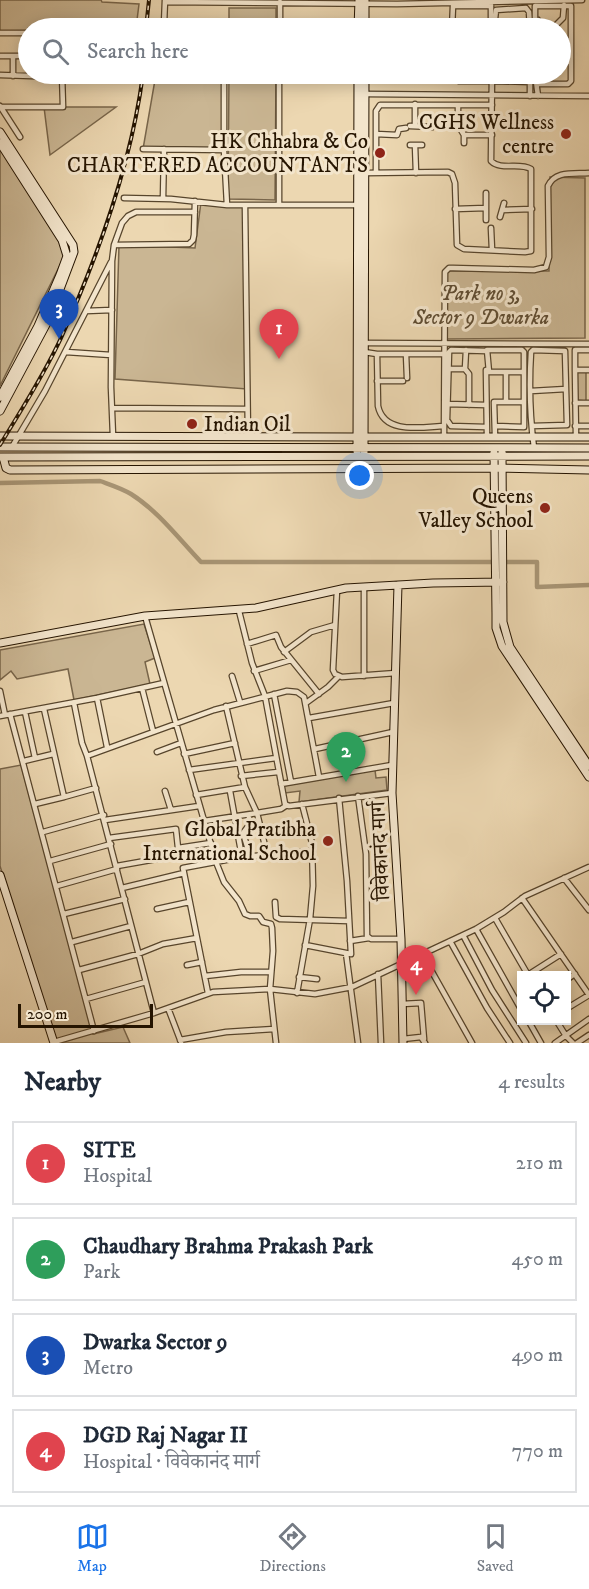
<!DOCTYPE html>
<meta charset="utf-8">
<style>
:root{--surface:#fff;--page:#f2f2f3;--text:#1f2937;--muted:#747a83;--line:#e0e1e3;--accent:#1a73e8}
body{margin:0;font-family:"IM FELL DW Pica","Noto Serif Devanagari",serif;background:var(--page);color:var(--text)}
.controls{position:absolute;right:18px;bottom:18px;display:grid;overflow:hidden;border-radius:0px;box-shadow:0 3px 15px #0003}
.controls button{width:54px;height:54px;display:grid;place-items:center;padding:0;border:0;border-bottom:2px solid var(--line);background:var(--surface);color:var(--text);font:30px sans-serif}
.scale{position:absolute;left:18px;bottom:15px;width:135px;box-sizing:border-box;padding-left:6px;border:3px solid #251400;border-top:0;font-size:16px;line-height:21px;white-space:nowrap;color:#251400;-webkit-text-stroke:4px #f3e5cc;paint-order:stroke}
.you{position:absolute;left:360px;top:476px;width:21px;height:21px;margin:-15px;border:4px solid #fff;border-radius:50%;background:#1a73e8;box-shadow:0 0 0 9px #1a73e833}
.badge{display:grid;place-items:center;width:39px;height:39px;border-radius:50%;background:var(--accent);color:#fff;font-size:20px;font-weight:700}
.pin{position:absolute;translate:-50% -50px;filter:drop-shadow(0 2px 3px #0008)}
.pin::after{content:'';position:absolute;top:32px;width:21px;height:18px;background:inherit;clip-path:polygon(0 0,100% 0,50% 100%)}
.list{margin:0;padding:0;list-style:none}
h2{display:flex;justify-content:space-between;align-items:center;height:78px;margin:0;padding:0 24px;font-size:26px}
h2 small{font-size:20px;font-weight:400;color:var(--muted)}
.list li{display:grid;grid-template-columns:39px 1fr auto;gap:18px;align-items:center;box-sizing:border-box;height:84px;margin:0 12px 12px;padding:0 12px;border:2px solid var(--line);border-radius:0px}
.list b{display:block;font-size:22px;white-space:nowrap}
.list p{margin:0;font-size:20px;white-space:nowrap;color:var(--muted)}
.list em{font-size:20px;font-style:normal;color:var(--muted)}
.icon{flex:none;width:33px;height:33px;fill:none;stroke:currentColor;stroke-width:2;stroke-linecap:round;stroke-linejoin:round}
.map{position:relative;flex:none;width:589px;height:1043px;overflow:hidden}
.search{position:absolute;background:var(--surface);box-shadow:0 3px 15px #0003;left:18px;right:18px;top:18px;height:66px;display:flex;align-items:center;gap:15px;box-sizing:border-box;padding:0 21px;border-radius:33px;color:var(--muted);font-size:22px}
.sheet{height:462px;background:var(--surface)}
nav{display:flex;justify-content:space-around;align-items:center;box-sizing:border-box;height:84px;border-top:2px solid var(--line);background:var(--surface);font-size:16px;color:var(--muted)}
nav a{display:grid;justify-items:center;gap:3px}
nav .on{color:var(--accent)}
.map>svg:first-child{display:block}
.green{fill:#cab693;stroke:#78654a;stroke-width:1.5}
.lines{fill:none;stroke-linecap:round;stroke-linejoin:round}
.canal{stroke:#a89575;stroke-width:4.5}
.street-casing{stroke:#57452c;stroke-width:7}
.secondary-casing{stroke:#251400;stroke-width:9}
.street{stroke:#f3e5cc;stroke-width:4.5}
.secondary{stroke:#f3e5cc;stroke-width:7}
.rail-casing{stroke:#251400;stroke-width:4}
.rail{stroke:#f3e5cc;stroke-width:1.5;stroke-dasharray:4.5;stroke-linecap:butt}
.poi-dot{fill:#8f2418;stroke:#f3e5cc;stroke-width:2}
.labels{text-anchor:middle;stroke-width:6;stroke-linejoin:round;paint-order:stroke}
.poi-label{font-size:21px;fill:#251400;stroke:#f3e5cc;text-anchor:end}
.park-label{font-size:21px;font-style:italic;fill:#5f4d33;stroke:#f3e5cc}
.street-label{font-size:21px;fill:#251400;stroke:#f3e5cc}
</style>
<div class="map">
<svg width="589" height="1043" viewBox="0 0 589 1043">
<rect width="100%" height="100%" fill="#ecd7b1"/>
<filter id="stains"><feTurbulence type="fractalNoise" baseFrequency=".00333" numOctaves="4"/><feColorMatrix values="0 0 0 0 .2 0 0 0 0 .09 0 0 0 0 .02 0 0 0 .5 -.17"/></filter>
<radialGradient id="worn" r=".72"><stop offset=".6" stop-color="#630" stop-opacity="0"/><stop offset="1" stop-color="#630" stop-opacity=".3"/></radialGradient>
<path class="green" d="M0,0h101l1,2 37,2 -3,24h-108v5h-28z
M229,8h47v20h-47z
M156,74h68v75h-81z
M229,74h47l-1,126 -47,-1z
M44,107h72l-66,48z
M0,143l67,108 -67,135z
M550,177l35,1v160l-139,1 -1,-68h104z
M201,202l44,3 2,184 -132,-10 4,-134 76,3z
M577,372h9v29l-10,-1z
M144,624l11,34 -10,4 5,22 -76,16 -6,-31 -51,10 -6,-8 -11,9v-30z
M21,765l72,269 30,-7 7,16h-75l-55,-177v-97z
M375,770l1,8 10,-1 1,13 -88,12 1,-11 -15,2 -2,-7z"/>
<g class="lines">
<path class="canal" d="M0,483l100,-2c11,4 21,7 31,13 27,17 48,45 70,68h292
M506,562h31v25l52,-2"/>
<defs>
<path id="street" d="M165,0l-1,24 5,4
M165,2l232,2 185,-4
M491,5v23
M538,20l3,6h14l8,-8 1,-13
M280,28v-26
M452,28l1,-22h38
M452,28l39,-1
M494,28l2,-18 30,-2 3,4 1,16
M535,28v-22h36v75l-3,3h-30
M0,33h28
M0,56h28
M560,58h8l1,4
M224,74v76l3,55
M454,74l2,5 3,2h33
M530,74v22
M535,74l3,22
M0,75l62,2
M13,76v-20
M494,76l1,5 35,1
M365,94l224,2
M458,105v20l6,10v8
M0,106l20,31
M1,107h62l-1,-33
M410,126l22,1
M415,126v-22
M376,134l21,1 2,-6 7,-1
M464,135h28
M410,145h12
M415,145l1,28
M143,149l81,1
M365,173l83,-1 4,2 3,9 2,62 7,4 61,3 6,-1v-82c-12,-7 -30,2 -40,-8l1,-87
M376,173v-62l4,-6h112
M486,193v27
M124,198l47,1 56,6h131
M163,199l1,-50
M245,205l3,232
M279,205v-131
M455,209l31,-1
M503,210l29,-1
M500,217l4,-14
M491,228l1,22
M114,245l75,-1 4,-4 1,-5 1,-34
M86,311l26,-1
M364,343l225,1
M487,350h35l2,2v20h-35z
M486,351l-35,-1 -2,2 -2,68 4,6 35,1
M66,352l45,3
M364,352l13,2 1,52c6,29 44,21 66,20
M377,354h67
M406,354l1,24
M448,369h17l1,-19
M465,369l4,5v31
M486,370l1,66
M575,370v-20h14
M506,372v30
M524,372v30
M377,381h26
M531,391l35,-2 -1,-38 -32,-1 -2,2c-2,31 -1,65 3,96
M575,403h14
M447,404l39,1
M112,408l135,1
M532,426l35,-1 -1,-36
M575,426h14
M113,436l-2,-49 1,-126 2,-16 8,-22 6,-7 8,-4h59
M444,436l1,-164 4,-4h4l81,2 12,-3 3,-10 -1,-71c7,-16 26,-12 41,-13
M495,436l-1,-34h30v25l-29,-1
M576,437l-1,-67h14
M12,447l33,-56 66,-129
M337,590l-4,80 2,4 7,3 54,-4
M239,611l13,52 13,33 20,108 4,2 103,-13
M145,616l71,246 8,20 15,19 6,13 5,2h9l4,6 8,2 1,4 1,23 -3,38 6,54
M247,644l29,-9 5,12 38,47
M284,652l27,-20 24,-7
M254,671l37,-11
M232,676l8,26
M364,676v-89
M142,688l11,43
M0,691l5,24
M274,694l17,88
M97,698l10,49
M74,703l8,40 5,13
M306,703l22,-16 10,-10
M226,706l19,81
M44,709l20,88 32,-9
M25,712l10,46
M10,714l84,317
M0,716l97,-18 67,-15
M309,718l85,-15
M315,749l78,-17
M157,752l24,-9
M184,754l51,-11
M24,761l29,-7
M189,770l87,-12
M241,776l37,-4
M281,784l111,-19
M165,791l6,19
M230,791l12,66
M196,795l49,-8 12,26 -53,8
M358,796l8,58 1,82 4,3h30
M35,804l29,-7
M249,815v10l-6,8 7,23
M105,820l94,-14
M43,832l61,-17
M109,838l67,-9 2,19
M267,854l-10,-41 24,-4 6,-4
M50,861l61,-17
M117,866l62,-11 -1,-7 33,-5
M564,878l25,32
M57,886l60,-17
M122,888l62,-15
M522,898l67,97 -23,14
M275,902l1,15 4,2 69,2
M157,909l32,-7
M64,914l61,-15
M495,918l33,57
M476,929l46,82
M463,935l29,55 34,53
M350,941l19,-3
M450,941l37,67 23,35
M72,942l59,-16
M305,945l46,9 -4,-73 -8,-83
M346,953l12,90
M422,954l50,89
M187,965l15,-3
M79,970l59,-16 25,-10 34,-6
M378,974l3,69
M528,975l33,-21
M205,976l36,-4h30
M299,977l18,2
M566,980l9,-6
M208,993l-25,-125 59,-11 71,-6
M297,993l13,-74 3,-33 -1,-43 -10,-39
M86,999l60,-17
M402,1004l19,-1 3,36
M168,1008l13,34
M154,1013l-67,-257 127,-46 73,-19 10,1 7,5 15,80
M528,1020l13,23
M556,1020l10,16 7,7
M403,1039l18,-2 4,6
M180,1040l46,-8 48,-3
M54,1042l100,-29 59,-21 57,-3 45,5 37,-7 124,-58 28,-17 21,-16 64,-29
M555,1043l34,-24
M577,1043l12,-8"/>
<path id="secondary" d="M358,28l1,-28
M365,28v-28
M0,132l73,113 1,7 -26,69 -48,90
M0,143l62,97 5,16 -7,19 -22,51 -38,71
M0,436l357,1
M364,437h225
M0,447l589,1
M357,451l1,-377
M364,452l1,-378
M502,452l1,170 7,25 79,119
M494,453l2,161v14l6,18 87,131
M1,457l588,-1
M3,457l3,11 4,2 484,-2 95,2
M398,585l-6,208 9,146 2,104
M0,643l145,-27 111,-8 90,-20 87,-5 70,-1
M0,875l54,168"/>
</defs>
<use href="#street" class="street-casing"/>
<use href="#secondary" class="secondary-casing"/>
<use href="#street" class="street"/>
<use href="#secondary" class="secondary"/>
<defs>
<path id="rail" d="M146,28l3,-28
M0,445c21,-35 44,-70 61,-107 38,-84 70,-173 82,-264"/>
</defs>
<use href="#rail" class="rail-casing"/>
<use href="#rail" class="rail"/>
</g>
<g class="poi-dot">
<circle cx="566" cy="134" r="6"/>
<circle cx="380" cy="153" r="6"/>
<circle cx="192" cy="424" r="6"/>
<circle cx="545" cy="508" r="6"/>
<circle cx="328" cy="841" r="6"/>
</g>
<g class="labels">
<g class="poi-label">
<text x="554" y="129">CGHS Wellness<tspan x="554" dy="24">centre</tspan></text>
<text x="368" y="148">HK Chhabra &amp; Co<tspan x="368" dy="24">CHARTERED ACCOUNTANTS</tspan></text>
<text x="204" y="431" text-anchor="start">Indian Oil</text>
<text x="533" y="503">Queens<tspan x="533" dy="24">Valley School</tspan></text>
<text x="316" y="836">Global Pratibha<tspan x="316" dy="24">International School</tspan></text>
</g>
<g class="park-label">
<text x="481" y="300">Park no 3,<tspan x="481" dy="24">Sector 9 Dwarka</tspan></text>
</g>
<g class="street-label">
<text transform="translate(380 851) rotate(-93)" y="7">विवेकानंद मार्ग</text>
</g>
</g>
<rect width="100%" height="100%" filter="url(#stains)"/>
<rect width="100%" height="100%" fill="url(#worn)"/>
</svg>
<div class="controls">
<button><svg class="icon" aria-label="locate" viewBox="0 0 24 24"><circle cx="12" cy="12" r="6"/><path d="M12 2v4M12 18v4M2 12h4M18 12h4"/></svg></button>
</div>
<div class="scale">200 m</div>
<div class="you"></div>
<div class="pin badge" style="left:279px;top:359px;background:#e0444e">1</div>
<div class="pin badge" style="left:346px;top:782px;background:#2e9e5b">2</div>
<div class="pin badge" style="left:59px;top:339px;background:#1a4fb4">3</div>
<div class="pin badge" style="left:416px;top:995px;background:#e0444e">4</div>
<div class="search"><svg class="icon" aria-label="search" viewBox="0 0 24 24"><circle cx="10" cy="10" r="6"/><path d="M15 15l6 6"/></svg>Search here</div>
</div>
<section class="sheet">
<h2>Nearby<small>4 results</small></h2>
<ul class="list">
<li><span class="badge" style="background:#e0444e">1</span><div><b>SITE</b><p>Hospital</p></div><em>210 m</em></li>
<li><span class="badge" style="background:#2e9e5b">2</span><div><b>Chaudhary Brahma Prakash Park</b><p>Park</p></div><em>450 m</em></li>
<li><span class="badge" style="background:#1a4fb4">3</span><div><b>Dwarka Sector 9</b><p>Metro</p></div><em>490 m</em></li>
<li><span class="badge" style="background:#e0444e">4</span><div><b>DGD Raj Nagar II</b><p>Hospital · विवेकानंद मार्ग</p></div><em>770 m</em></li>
</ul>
</section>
<nav>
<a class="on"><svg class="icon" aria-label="map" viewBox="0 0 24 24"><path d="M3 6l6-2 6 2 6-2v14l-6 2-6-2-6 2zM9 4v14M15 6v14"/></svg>Map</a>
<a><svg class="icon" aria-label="directions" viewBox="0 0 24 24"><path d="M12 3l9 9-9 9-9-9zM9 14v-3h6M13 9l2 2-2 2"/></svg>Directions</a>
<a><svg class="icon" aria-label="saved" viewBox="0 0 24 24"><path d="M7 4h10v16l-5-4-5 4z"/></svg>Saved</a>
</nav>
